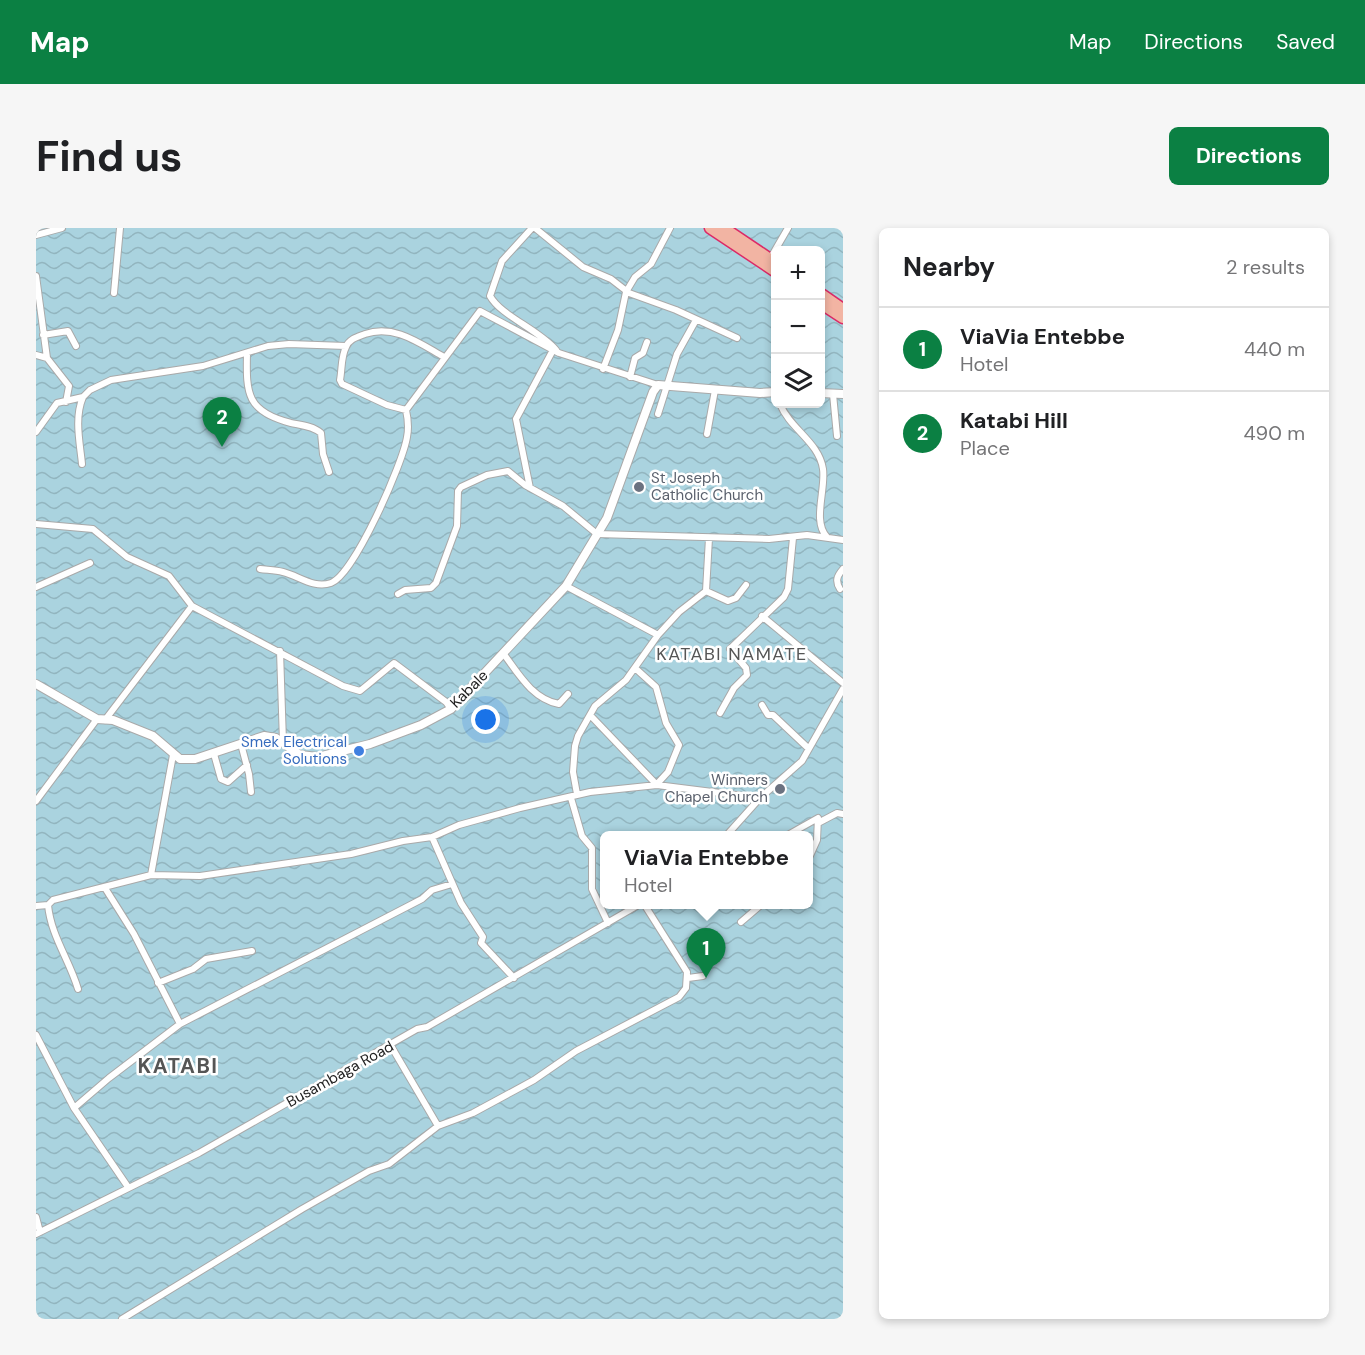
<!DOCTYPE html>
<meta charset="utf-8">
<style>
:root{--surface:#fff;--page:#f6f6f6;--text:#202124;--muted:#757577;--line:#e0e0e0;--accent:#0b8043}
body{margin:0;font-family:"DM Sans",sans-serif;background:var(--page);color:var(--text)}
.controls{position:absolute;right:18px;top:18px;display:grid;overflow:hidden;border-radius:9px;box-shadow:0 3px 9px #0003}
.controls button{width:54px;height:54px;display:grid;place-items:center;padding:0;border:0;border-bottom:2px solid var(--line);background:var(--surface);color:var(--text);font:30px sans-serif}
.you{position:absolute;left:450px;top:492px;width:21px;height:21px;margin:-15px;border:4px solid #fff;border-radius:50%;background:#1a73e8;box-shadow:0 0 0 9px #1a73e833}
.badge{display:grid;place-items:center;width:39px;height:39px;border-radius:50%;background:var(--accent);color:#fff;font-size:20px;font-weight:700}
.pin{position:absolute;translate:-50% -50px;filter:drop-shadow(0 2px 3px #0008)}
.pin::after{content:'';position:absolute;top:32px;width:21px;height:18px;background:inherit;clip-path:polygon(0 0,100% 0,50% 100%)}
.popup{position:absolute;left:564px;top:603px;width:213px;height:78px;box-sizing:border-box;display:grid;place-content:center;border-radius:9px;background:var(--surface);filter:drop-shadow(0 2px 4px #0005);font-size:20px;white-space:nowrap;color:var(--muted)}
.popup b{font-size:22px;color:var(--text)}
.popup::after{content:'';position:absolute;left:50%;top:100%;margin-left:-12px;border:12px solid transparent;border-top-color:var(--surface)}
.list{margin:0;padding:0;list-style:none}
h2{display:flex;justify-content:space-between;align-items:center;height:78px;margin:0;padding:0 24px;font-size:26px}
h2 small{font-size:20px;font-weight:400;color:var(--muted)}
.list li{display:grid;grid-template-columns:39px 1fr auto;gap:18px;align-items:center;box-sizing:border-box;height:84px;padding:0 24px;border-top:2px solid var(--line)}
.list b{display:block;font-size:22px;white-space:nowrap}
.list p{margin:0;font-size:20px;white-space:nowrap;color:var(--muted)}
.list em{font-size:20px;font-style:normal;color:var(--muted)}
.icon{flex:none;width:33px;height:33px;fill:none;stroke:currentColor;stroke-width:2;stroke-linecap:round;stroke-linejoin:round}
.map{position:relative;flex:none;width:807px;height:1091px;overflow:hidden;border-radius:9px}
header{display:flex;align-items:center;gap:36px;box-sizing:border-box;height:84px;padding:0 30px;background:var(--accent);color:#fff}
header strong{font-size:28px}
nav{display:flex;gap:33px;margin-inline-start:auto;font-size:21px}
.intro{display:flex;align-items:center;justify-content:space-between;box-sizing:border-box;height:144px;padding:0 36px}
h1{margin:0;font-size:42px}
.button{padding:15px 27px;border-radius:9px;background:var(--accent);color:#fff;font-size:21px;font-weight:700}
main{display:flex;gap:36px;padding:0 36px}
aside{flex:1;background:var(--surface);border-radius:9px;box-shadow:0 3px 9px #0003}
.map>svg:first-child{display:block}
.water{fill:url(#water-waves);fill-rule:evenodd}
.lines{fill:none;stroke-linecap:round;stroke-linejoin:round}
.minor-casing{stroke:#a9a9a9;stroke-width:8}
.tertiary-casing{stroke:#a9a9a9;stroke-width:10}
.trunk-casing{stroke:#dc2a67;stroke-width:13}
.minor{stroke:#fff;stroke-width:6}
.tertiary{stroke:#fff;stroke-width:8}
.trunk{stroke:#f2b4a3;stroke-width:10}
.worship-dot{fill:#6b7280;stroke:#fff;stroke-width:2}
.shop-dot{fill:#3f7fe0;stroke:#fff;stroke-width:2}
.labels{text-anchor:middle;stroke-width:5;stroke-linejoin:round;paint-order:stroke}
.worship-label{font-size:15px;fill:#5b616d;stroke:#fff;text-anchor:start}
.street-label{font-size:15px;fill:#222;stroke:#fff}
.shop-label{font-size:15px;fill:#366cbe;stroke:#fff;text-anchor:end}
.quarter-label{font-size:18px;letter-spacing:1.5px;fill:#555;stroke:#fff}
.district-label{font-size:21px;font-weight:bold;letter-spacing:1.5px;fill:#555;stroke:#fff}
</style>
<header>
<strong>Map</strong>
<nav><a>Map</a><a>Directions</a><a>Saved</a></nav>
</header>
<div class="intro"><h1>Find us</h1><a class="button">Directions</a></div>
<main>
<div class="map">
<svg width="807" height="1091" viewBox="0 0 807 1091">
<defs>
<pattern id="water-waves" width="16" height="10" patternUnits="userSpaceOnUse" patternTransform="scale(1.5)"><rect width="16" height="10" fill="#aad3df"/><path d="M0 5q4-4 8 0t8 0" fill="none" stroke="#92b5bf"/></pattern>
</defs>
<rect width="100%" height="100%" fill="#f2efe9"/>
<path class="water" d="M0,0h807v1091h-807zM740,22h44v154h-44zM568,608h204v68h-204z"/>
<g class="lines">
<defs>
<path id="minor" d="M496,0l-30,33 -12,35c11,20 48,33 66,54
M499,0l48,39 28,12 18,14 47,17 61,28
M0,7l26,-7
M734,31l18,-31
M0,48l11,82 22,28 -3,16
M78,65l6,-65
M7,107l25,-4 8,15
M211,126c-1,40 0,58 44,69 10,2 22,3 30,10l2,21 6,18
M0,127l11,3
M567,141l15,-39 8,-38 9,-15 16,-13 19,-36
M594,149l5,-19 8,-5 4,-11
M797,166l4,42
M744,176c10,25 39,38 43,65 3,20 -11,53 4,68
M370,182l-19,-5 -45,-21 -2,-4c2,-10 1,-24 6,-33 3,-8 11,-10 19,-13 29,-10 54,9 79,23
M622,186l19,-60 19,-34
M0,204l21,-29 26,-6 7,-7 21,-10 92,-14 65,-20 21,-2 57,2
M671,206l8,-44
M46,236c-2,-21 -8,-46 1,-67
M494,260l-14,-69 37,-69
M0,296l57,5 34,28 42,19 23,30 151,80 17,5 34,-28 52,39 5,7
M224,341c7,1 15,1 23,3 16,4 31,17 48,11 23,-8 72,-120 76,-146 2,-10 1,-18 -1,-27l74,-99 79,42 99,32
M530,358l92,49
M0,359l54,-24
M804,361c-5,-8 -3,-13 3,-20
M670,363l22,10 8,-3 10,-13
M362,366l7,-4 26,-2 5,-5 21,-57 1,-35 3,-4 26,-12 21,-4 17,14 38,21 34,28 172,5 38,-4 36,5
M726,388l81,67
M244,423l3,91
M467,425c15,20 29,46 56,51l9,-10
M599,440l21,19 10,36 13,22 -11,27 -11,12
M726,477l6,10h5l35,33
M684,485l14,-25 13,-13 -1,-7 -16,-19 54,-52 4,-8 5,-51
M554,487l67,70
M69,492l87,-114
M205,516l8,30 2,18
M178,526l7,25 7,3 19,-17
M541,566l-4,-22 2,-26 3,-10 17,-30 31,-26 32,-45 21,-23 27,-21 3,-53
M535,570l11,38 10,12v41l16,34
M0,573l61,-82
M784,594l17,-9 6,1
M690,608l34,-38 42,-37 41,-72
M750,608l32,-18 -1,22 -9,20
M396,609l29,66 22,34 -2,6 33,35
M115,647l22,-120
M69,660l29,46 46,90
M12,677c3,31 21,54 30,84
M0,678l12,-1 5,-5 98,-25 49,1 151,-22 52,-13 29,-4 27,-12 61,-17 70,-16 67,-7 103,13
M705,694l21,-18
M652,750l15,-2
M122,755l35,-14 13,-10 46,-8
M0,807l38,73 54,79
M38,880l35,-30 71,-54 242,-125 10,-9 20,-6
M402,898l35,-13 61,-33 42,-29 103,-54 7,-9 1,-16 -43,-68
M0,989l4,15
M0,1006l163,-81 218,-124 10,-2 213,-123
M86,1091l180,-110 67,-38 20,-7 49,-38 -47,-80"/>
<path id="tertiary" d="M784,165l23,1
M0,456l61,35 16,1 40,16 27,23h15l69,-23 12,2 24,17 18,2 52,-13 51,-19 30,-16 115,-123 41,-68 46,-126 5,-7 102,8 16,-1"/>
<path id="trunk" d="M674,0l66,44
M688,0l52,35
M784,65l23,16
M784,75l23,15"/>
</defs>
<use href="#minor" class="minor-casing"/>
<use href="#tertiary" class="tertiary-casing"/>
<use href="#trunk" class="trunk-casing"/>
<use href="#minor" class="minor"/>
<use href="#tertiary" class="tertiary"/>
<use href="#trunk" class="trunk"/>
</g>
<g class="worship-dot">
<circle cx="603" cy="259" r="6"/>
<circle cx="744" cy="561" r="6"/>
</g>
<circle class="shop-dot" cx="323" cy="523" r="6"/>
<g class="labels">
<g class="worship-label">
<text x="615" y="255">St Joseph<tspan x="615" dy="17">Catholic Church</tspan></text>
<text x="732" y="557" text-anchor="end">Winners<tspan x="732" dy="17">Chapel Church</tspan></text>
</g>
<g class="street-label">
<text transform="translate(433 461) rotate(-45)" y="5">Kabale</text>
<text transform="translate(304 846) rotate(-29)" y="5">Busambaga Road</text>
</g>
<g class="shop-label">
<text x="311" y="519">Smek Electrical<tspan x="311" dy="17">Solutions</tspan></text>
</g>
<g class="quarter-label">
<text x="696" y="432">KATABI NAMATE</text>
</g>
<g class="district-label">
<text x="142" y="845">KATABI</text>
</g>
</g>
</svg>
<div class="controls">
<button>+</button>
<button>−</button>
<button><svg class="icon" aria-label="layers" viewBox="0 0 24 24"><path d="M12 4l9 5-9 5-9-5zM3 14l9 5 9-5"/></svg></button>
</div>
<div class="you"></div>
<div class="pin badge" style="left:670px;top:750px">1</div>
<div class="popup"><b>ViaVia Entebbe</b>Hotel</div>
<div class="pin badge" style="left:186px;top:219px">2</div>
</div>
<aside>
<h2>Nearby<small>2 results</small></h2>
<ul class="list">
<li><span class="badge">1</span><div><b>ViaVia Entebbe</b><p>Hotel</p></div><em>440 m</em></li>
<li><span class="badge">2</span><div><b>Katabi Hill</b><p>Place</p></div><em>490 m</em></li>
</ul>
</aside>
</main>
